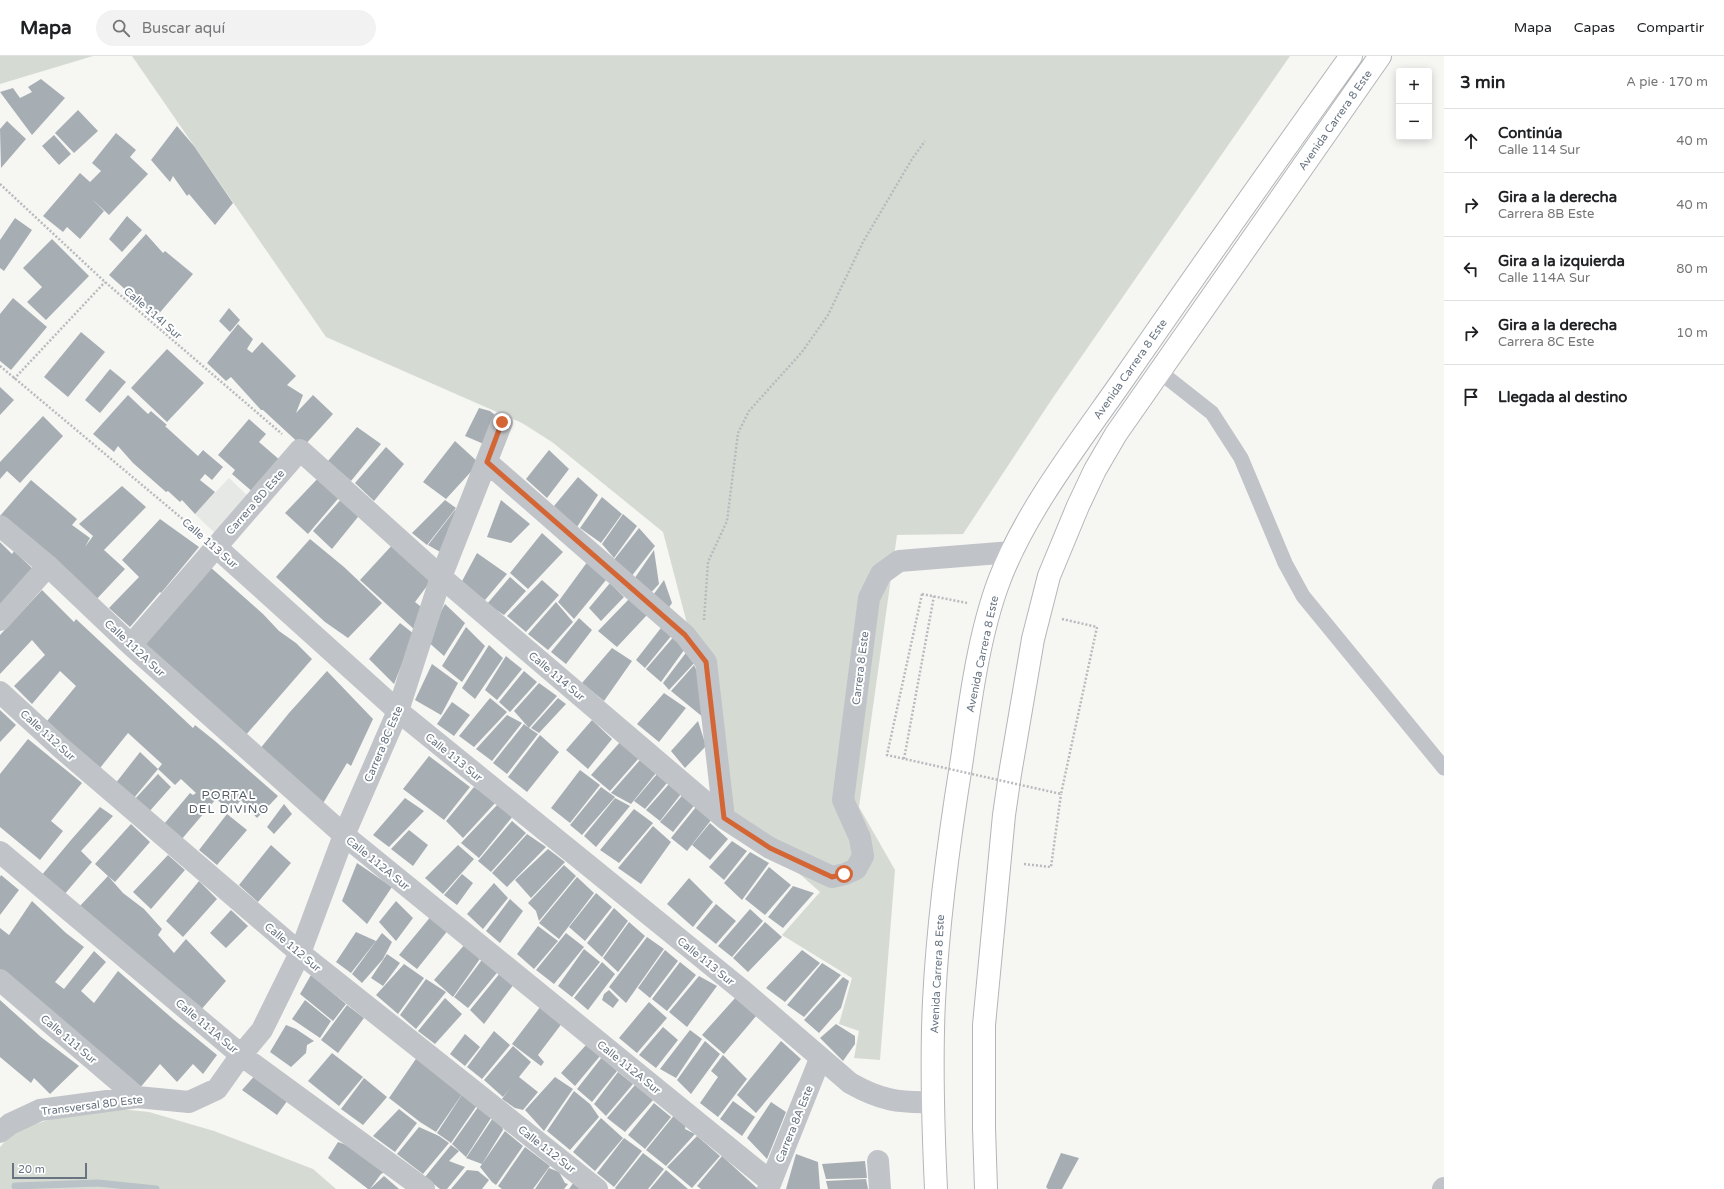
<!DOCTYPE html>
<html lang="es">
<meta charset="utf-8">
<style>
:root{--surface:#fff;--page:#f2f2f2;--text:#202124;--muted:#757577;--line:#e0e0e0}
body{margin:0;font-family:"Varela Round",sans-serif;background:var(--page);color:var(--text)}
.controls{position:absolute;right:12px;top:12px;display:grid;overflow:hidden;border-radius:4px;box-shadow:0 2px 10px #0003}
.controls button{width:36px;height:36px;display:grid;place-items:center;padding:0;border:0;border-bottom:1px solid var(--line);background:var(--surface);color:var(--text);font:20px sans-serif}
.scale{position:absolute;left:12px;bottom:10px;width:75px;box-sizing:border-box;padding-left:4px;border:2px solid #687481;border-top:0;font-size:11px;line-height:14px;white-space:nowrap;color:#687481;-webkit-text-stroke:3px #fff;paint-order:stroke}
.stop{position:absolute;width:12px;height:12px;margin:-9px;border:3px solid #d46535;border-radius:50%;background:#fff}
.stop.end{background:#d46535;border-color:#fff;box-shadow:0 1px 4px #0008}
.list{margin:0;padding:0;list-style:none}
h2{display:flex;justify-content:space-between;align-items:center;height:52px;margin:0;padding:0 16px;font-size:17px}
h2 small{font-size:13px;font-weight:400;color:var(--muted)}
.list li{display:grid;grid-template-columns:26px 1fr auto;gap:12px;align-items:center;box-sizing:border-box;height:64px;padding:0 16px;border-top:1px solid var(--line)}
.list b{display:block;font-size:15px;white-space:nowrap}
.list p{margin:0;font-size:13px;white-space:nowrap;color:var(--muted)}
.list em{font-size:13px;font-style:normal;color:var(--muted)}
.icon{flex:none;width:22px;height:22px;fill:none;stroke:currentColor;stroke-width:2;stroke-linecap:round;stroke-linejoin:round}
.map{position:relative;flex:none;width:1444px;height:1133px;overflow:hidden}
header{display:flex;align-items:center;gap:24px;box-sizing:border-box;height:56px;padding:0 20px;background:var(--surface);border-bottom:1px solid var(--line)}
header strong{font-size:19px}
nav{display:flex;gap:22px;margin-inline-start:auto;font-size:14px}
.search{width:280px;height:36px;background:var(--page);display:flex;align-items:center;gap:10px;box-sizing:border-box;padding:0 14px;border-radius:22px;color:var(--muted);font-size:15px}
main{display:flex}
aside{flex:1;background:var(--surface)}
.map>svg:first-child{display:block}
.built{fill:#e6e8e6}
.green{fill:#d5dbd3}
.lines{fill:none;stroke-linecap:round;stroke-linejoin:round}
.stream{stroke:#b9c2c7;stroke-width:7}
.building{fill:#a7aeb3}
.highway-casing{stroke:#b3b6b9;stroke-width:24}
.path{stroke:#b8babd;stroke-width:2.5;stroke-dasharray:2 2;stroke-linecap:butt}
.lane{stroke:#c0c3c7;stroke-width:15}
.street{stroke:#c0c3c7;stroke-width:22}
.highway{stroke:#fff;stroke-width:22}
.path-bridge{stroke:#b8babd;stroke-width:2.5;stroke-dasharray:2 2;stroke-linecap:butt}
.route{stroke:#d46535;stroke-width:5}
.labels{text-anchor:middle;stroke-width:4;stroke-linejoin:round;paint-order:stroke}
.street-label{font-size:11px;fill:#687481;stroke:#fff}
.neighbourhood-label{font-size:12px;letter-spacing:1px;fill:#555e67;stroke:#fff}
</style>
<header>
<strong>Mapa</strong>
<div class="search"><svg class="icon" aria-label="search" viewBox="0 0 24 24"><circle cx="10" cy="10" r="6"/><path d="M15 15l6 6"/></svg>Buscar aquí</div>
<nav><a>Mapa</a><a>Capas</a><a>Compartir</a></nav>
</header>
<main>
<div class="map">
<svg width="1444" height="1133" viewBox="0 0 1444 1133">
<rect width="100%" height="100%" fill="#f6f6f3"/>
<path class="built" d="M229,422l22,21 -34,36 -22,-21z"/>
<path class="green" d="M0,0h93l-93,28z
M132,0h1158l-238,343 -89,135 -66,1 -38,272 36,63 -15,190 -26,-2 5,-27 -20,-7 13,-46 -70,-43 38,-43 -86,-76 -22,-97 -49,-187 -111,-90 -30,-19 -196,-86z
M100,1051l49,5 65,19 99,38 23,20h-336v-42l15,-16 33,-11z"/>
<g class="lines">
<path class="stream" d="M15,1130l83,-3 58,6"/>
</g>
<path class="building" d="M41,23l24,19 -33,37 -32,-43 13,-4 7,10 12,-6 -4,-5z
M78,54l20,21 -24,22 -19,-20z
M7,65l19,18 -25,29 -1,-39z
M177,70l17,20 39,57 -18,22 -26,-31 -2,2 -14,-20 -3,6 -19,-22z
M116,77l20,17 -6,7 18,17 -39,41 -17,-16 12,12 -24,28 -13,-12 -4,5 -20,-16 37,-43 10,9 11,-11 -9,-8z
M54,79l17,19 -12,11 -17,-19z
M127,160l15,14 -20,22 -13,-13z
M15,162l17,12 -28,41 -4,-3v-28z
M146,178l17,19 2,-2 28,23 -37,43 -47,-42z
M52,183l37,37 -43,44 -19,-18 15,-15 -19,-19z
M13,242l34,29 -36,43 -11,-9v-47z
M229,252l11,12 -10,12 -11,-11z
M238,268l15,15 -6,10 5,4 10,-11 34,34 -9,9 16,10 -7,18 17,-18 20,19 -30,33 -40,-37h-2l-30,-33 -5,4 -19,-18z
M81,276l24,20 -37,45 -24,-20z
M167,293l37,34 -37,39 -36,-34z
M110,313l16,13 -26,31 -15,-13z
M0,331l14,13 -14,15z
M128,339l20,19 3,-3 16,14 -2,1 33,30 5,-6 20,17 -11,13 -7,-6 -5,6 15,12 -20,22 -13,-14 -2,2 -12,-11 -2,1 -33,-29 -15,-17 -4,6 -21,-18z
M479,352l11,3 9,7 -13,27 -21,-9z
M43,360l20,20 -43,47 -13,-12 -7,8v-17z
M249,363l17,15 -7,8 22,19 -27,32 -22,-19 3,-4 -17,-15z
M357,371l24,17 -30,37 -23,-20z
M455,385l24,22 -33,36 -23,-17z
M386,391l18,17 -30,37 -19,-18z
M549,394l20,19 -22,29 -21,-19z
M321,419l21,19 -34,40 -23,-21z
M578,421l20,18 -21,32 -23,-21z
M31,424l46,39 -5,6 18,13 -5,9 8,-11 -14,-12 43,-38 24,21 -42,43 21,19 -32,34 -93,-87z
M344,440l18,16 -30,37 -19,-18z
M602,441l20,17 -21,29 -21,-15z
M445,444l11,8 -29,37 -15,-12z
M501,444l29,24 -19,19 -24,-6z
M455,454l8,4 -16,42 -19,-11z
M623,458l14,12 -23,32 -12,-14z
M160,463l39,28 -38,46 -1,-1 -30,35 -21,-19 30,-31 -17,-17z
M639,472l16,18 -28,36 -18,-16z
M542,477l21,19 -35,37 -18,-16z
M310,483l34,28 38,36 -34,35 -23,-16 -49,-45z
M0,486l12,12 2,-3 19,18 -33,40z
M395,486l38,36 -18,24 10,8 -9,21 -56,-51z
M654,494l5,34 -14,15 -15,-14z
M477,497l30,21 -22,26 -25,-15z
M588,505l18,19 -32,39 -16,-17z
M209,510l54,48 16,17 17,12 16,16 -67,77 -104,-93z
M510,521l16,14 -22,24 -17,-11z
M542,524l17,15 -33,37 -19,-16z
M664,524l8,23 -7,10 -14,-15z
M610,527l14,14 -23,24 -12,-13z
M42,534l32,32 2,-3 117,109 2,-3 20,16 63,55 -21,22 -16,-18 -10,11 -15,-12 -35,41 -17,-16 26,-31 3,2 3,-2 -15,-14 -6,6 -17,-16 4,-5 -34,-31 -32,40 -49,-52 29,-35 -16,-15 -28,33 -18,-18 31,-31 -13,-15 -32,34v-39z
M630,542l17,17 -30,32 -19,-16z
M556,546l17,20 -25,28 -20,-16z
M445,548l20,19 -21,33 -18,-16z
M579,562l13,12 -26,34 -15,-12z
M400,567l14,11 -20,50 -25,-25z
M664,568l8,11 -27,33 -9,-8z
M466,571l19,19 -23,36 -20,-16z
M676,578l11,12 -26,36 -15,-13z
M489,589l14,13 -28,41 -13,-11z
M612,592l20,13 -28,40 -22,-18z
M688,594l10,9 -29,31 -6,-7z
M506,600l16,13 -25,31 -12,-10z
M432,608l26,19 -17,32 -26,-15z
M694,609l5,10 5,43 -33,-27z
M327,615l46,48 -22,47 -4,-3 -25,42 -63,-55 30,-37z
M524,615l13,11 -27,30 -11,-10z
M539,627l18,13 -28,32 9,6 -31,40 -14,-11 31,-39 5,4 -15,-17z
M664,637l22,15 -27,34 -22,-18z
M490,642l17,14 -33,35 -15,-11z
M558,642l8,6 -27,29 -8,-5z
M452,646l18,13 -16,21 -17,-12z
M0,654l16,15 -16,17z
M507,659l15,8 -30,38 -16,-12z
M592,664l20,19 -24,30 -22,-19z
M698,665l8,25 -21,22 -14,-17z
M540,679l19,17 -32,40 -19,-15z
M28,683l54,44 -31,38 12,10 -23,29 -40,-33v-53z
M621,685l18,17 -29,33 -19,-16z
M140,696l18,17 -25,30 -18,-15z
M429,700l41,31 -26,33 -41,-31z
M640,704l16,13 -25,31 -20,-11z
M580,714l20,15 -30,38 -19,-15z
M158,718l13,13 -23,26 -15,-12z
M657,718l10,9 -22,26 -11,-8z
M669,728l12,10 -21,27 -14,-11z
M474,731l22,15 -33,36 -17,-17z
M601,731l14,10 -33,38 -12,-10z
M685,736l12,10 -24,30 -13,-10z
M405,742l19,13 -35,36 -16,-12z
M615,742l15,8 -34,41 -12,-11z
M700,746l15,13 -28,36 -16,-13z
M284,748l8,10 -18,20 -7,-7z
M497,749l16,11 -34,42 -18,-15z
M100,751l13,9 -32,35 11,11 -29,34 -22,-20 30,-36z
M634,753l19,14 -34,40 -19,-13z
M227,758l20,16 -30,35 -18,-15z
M512,765l14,12 -35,39 -13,-11z
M710,767l18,16 -18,21 -18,-15z
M131,768l19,18 -35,40 -7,-6 15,17 21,16 18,20 -4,6 16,18 12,-14 40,42 -26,30 -121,-104 29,-31 -13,-12z
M653,770l18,16 -30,42 -23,-16z
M409,774l19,15 -15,21 -22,-17z
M527,778l19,13 -39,40 -15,-14z
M732,785l15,10 -23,29 -15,-13z
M271,789l20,18 -33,39 -19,-17z
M458,789l16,14 -31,35 -18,-16z
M548,793l17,13 -34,36 -16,-18z
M750,796l19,11 -27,37 -18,-17z
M168,799l17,15 -34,39 -18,-17z
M357,807l35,24 -25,37 -25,-23z
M564,809l12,11 -37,45 -3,-10 -8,-8z
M769,811l22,18 -26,30 -20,-16z
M462,818l11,9 -16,22 -13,-10z
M1,819l18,15 -19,25v-38z
M577,821l17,16 -35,46 -20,-16z
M689,822l24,24 -20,25 -26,-23z
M199,825l18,18 -34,38 -17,-16z
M494,827l14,15 -25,31 -16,-15z
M793,830l21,7 -31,35 -15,-11z
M596,837l16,14 -27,34 -16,-14z
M510,843l13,12 -23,32 -14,-12z
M32,845l34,32 18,14 -29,35 9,7 30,-38 12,11 -25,29 13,12 24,-32 55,48 44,36 -14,19 -10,-10 -16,18 -17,-18 -21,25 -139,-113v-48l9,7z
M396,845l17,17 -17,23 -17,-19z
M716,848l20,17 -20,23 -20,-16z
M614,852l14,13 -26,36 -15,-14z
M750,853l13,12 -31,36 -14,-11z
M231,854l17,16 -22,22 -16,-15z
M432,859l17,14 -32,40 -18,-14z
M629,866l16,14 -27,36 -15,-14z
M765,866l17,15 -34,35 -15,-14z
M538,870l20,15 -24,28 -17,-15z
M356,876l20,9 -25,32 -15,-11z
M382,877l10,9 -9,17 -21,24 -10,-9z
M566,877l18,14 -30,37 -18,-14z
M647,881l17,12 -38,54 -17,-16z
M466,887l16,13 -29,41 -19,-17z
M584,893l16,13 -28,35 -14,-11z
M665,894l13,11 -28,37 -12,-10z
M802,894l18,13 -35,39 -19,-14z
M387,898l13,9 -17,23 -12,-8z
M484,901l16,12 -32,39 -14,-11z
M602,906l13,12 -27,36 -14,-12z
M680,906l16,13 -29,36 -15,-12z
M822,907l19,12 -37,42 -17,-12z
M404,908l20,14 -26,36 -22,-19z
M500,917l14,11 -30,40 -14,-14z
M311,919l35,29 -13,17 -33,-27z
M699,920l18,10 -30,41 -18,-15z
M843,921l6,4 -8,27 -22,25 -15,-13z
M426,923l20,13 -30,37 -16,-14z
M609,934l10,10 -6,8 -11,-8 2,-6z
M736,941l21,18 -33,39 -22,-19z
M445,942l17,16 -27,30 -17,-13z
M0,944l41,37 38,29 -29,28 -16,-16 -3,5 -31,-26z
M305,944l26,21 -11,17 -28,-19z
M649,946l18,16 -30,35 -18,-15z
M347,949l17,13 -26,35 -17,-13z
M541,950l22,16 -25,33 6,7 -3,4 -29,-22z
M836,968l19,12v8l-12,17 -23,-23z
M286,969l10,4 18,12 -7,4 -1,8 -15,14 -21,-15z
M663,971l15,13 -22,28 -17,-13z
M690,974l12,9 -26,39 -16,-9z
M494,975l16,14 -28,34 -15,-12z
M465,978l15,13 -15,19 -15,-12z
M705,985l15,13 -29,40 -14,-14z
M781,985l20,18 -45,54 -19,-18z
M586,989l14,11 -25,30 -14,-13z
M513,990l18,16 -12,15 19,15 -15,18 -8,-2 -13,-9 9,-12 -8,10 -19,-17z
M332,997l31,24 -24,29 -31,-25z
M420,997l47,34 -31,45 -16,-10 -31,-24z
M723,999l24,24 -29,38 -18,-14 18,-26 -7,-6z
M602,1001l15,14 -25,31 -15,-13z
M258,1016l35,21 -16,22 -35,-25z
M618,1016l15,12 -27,32 -12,-12z
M555,1021l18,12 -29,42 -19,-21z
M364,1022l23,19 -24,28 -22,-16z
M635,1029l18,15 -28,32 -18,-14z
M465,1034l15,11 -29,42 -14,-10z
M574,1035l16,13 9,13 -29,33 -23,-19z
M483,1044l8,18 -25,39 -14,-13z
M733,1045l22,16 -13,19 -22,-17z
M771,1046l15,10 -19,47 -20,-21z
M654,1047l17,14 -26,32 -17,-14z
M399,1053l18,14 -22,29 -22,-16z
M497,1056l6,18 -21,34 -16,-6z
M676,1057l10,10 -1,6 10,5 -29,32 -20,-16z
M601,1062l22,20 -28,33 -22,-19z
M419,1071l20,9 10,7 -26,31 -26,-20z
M505,1075l18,15 -27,39 -4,-3 -12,-15z
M697,1080l23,20 -28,32 -25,-21z
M624,1082l18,13 -28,36 -17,-14z
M338,1086l23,8 26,21 -6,3 -11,15h-2l-40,-31z
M451,1089l8,6 -10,10 16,6 -18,22h-7l-15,-12z
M525,1091l25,19 -17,23h-31l-4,-3z
M643,1097l21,16 -16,20h-32l-1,-1z
M1061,1097l18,5 -17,31h-14l-2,-2z
M796,1098l22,8 2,27h-34z
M722,1100l36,33h-57l-4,-3z
M865,1105l2,17 -41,1 -4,-15z
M549,1112l10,4 6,11 3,1 -4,5h-29z
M467,1114l11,1 11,9 -7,9h-31z
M666,1114l22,19h-38z
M384,1120l15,13h-29z
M576,1123l10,10h-17z
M866,1123l2,10h-40l-2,-8z"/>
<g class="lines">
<defs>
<path id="highway" d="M936,1133c-3,-63 -5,-125 -2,-188 4,-81 15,-162 28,-242 8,-57 17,-125 37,-178 26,-69 79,-137 121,-197 76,-110 153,-219 231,-328
M986,1133l-2,-61v-103l20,-210 6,-41 23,-135 16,-63 29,-70 17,-36 21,-36 264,-378"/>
</defs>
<use href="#highway" class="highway-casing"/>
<path class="path" d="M0,128l105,98 177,152
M0,310l197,165
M14,323l91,-97
M922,538l45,9
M1062,563l35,8
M704,564l4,-58 19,-41 11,-88 11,-22 53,-59 26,-37 35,-73 49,-83 13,-18
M904,703l30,-163
M1024,808l27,3 10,-73"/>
<path class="lane" d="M1160,316l52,41 29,45 44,105 18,33 141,172"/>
<path class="street" d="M487,406l198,173 21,27 18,156
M0,470l48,40 83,79 213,190 427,347
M216,491l182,164 344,279 108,93c30,17 48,20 82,19
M0,564l48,-54
M131,589l169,-195 141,127 283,241 46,30 62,29 13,-3 11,-5 7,-13 -3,-18 -17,-38 26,-202 12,-24 18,-13 113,-9
M0,636l60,55 240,206 297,236
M0,796l241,203 183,134
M0,924l137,117
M0,1076l10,-8 30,-14 97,-13 52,5 28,-13 24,-34 21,-25 38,-77 44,-118 54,-124 43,-134 61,-155
M878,1105l2,28
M768,1133l52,-130
M1443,1133l1,-1"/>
<use href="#highway" class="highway"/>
<path class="path-bridge" d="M922,538l-35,161 174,39 36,-167"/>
</g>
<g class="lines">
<path class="route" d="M502,366l-15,40 198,173 21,27 18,156 46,30 62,29 12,-3"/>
</g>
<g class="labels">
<g class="street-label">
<text transform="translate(1335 64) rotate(-55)" y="4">Avenida Carrera 8 Este</text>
<text transform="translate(153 257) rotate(41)" y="4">Calle 114I Sur</text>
<text transform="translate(1130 313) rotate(-55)" y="4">Avenida Carrera 8 Este</text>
<text transform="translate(255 446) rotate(-49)" y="4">Carrera 8D Este</text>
<text transform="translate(210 487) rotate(41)" y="4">Calle 113 Sur</text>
<text transform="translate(135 592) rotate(43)" y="4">Calle 112A Sur</text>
<text transform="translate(982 598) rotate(-78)" y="4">Avenida Carrera 8 Este</text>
<text transform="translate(860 612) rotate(-83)" y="4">Carrera 8 Este</text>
<text transform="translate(557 620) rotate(40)" y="4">Calle 114 Sur</text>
<text transform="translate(48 679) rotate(42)" y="4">Calle 112 Sur</text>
<text transform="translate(383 688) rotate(-67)" y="4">Carrera 8C Este</text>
<text transform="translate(454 701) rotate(39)" y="4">Calle 113 Sur</text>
<text transform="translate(378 807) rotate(39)" y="4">Calle 112A Sur</text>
<text transform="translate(293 891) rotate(40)" y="4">Calle 112 Sur</text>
<text transform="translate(706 905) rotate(39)" y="4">Calle 113 Sur</text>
<text transform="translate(937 918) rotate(-87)" y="4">Avenida Carrera 8 Este</text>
<text transform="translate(207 970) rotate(40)" y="4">Calle 111A Sur</text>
<text transform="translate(69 983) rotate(40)" y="4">Calle 111 Sur</text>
<text transform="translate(629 1011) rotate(39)" y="4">Calle 112A Sur</text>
<text transform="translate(92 1049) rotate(-7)" y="4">Transversal 8D Este</text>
<text transform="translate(794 1068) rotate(-68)" y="4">Carrera 8A Este</text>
<text transform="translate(547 1093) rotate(38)" y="4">Calle 112 Sur</text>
</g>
<g class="neighbourhood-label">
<text x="229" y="743">PORTAL<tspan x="229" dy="14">DEL DIVINO</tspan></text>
</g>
</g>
</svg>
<div class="controls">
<button>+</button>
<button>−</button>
</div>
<div class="scale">20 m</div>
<div class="stop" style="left:844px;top:818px"></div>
<div class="stop end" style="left:502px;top:366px"></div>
</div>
<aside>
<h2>3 min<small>A pie · 170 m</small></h2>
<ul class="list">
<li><svg class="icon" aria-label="ahead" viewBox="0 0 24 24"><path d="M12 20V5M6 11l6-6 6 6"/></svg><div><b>Continúa</b><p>Calle 114 Sur</p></div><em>40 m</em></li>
<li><svg class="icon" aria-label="right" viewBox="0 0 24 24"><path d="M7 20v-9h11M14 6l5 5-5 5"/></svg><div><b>Gira a la derecha</b><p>Carrera 8B Este</p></div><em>40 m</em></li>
<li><svg class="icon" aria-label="left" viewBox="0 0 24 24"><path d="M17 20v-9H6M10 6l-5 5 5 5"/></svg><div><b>Gira a la izquierda</b><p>Calle 114A Sur</p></div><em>80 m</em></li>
<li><svg class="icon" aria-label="right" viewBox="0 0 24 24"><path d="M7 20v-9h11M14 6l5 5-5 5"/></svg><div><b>Gira a la derecha</b><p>Carrera 8C Este</p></div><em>10 m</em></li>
<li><svg class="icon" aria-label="arrive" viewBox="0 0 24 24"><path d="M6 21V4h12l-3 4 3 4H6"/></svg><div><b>Llegada al destino</b></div></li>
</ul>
</aside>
</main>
